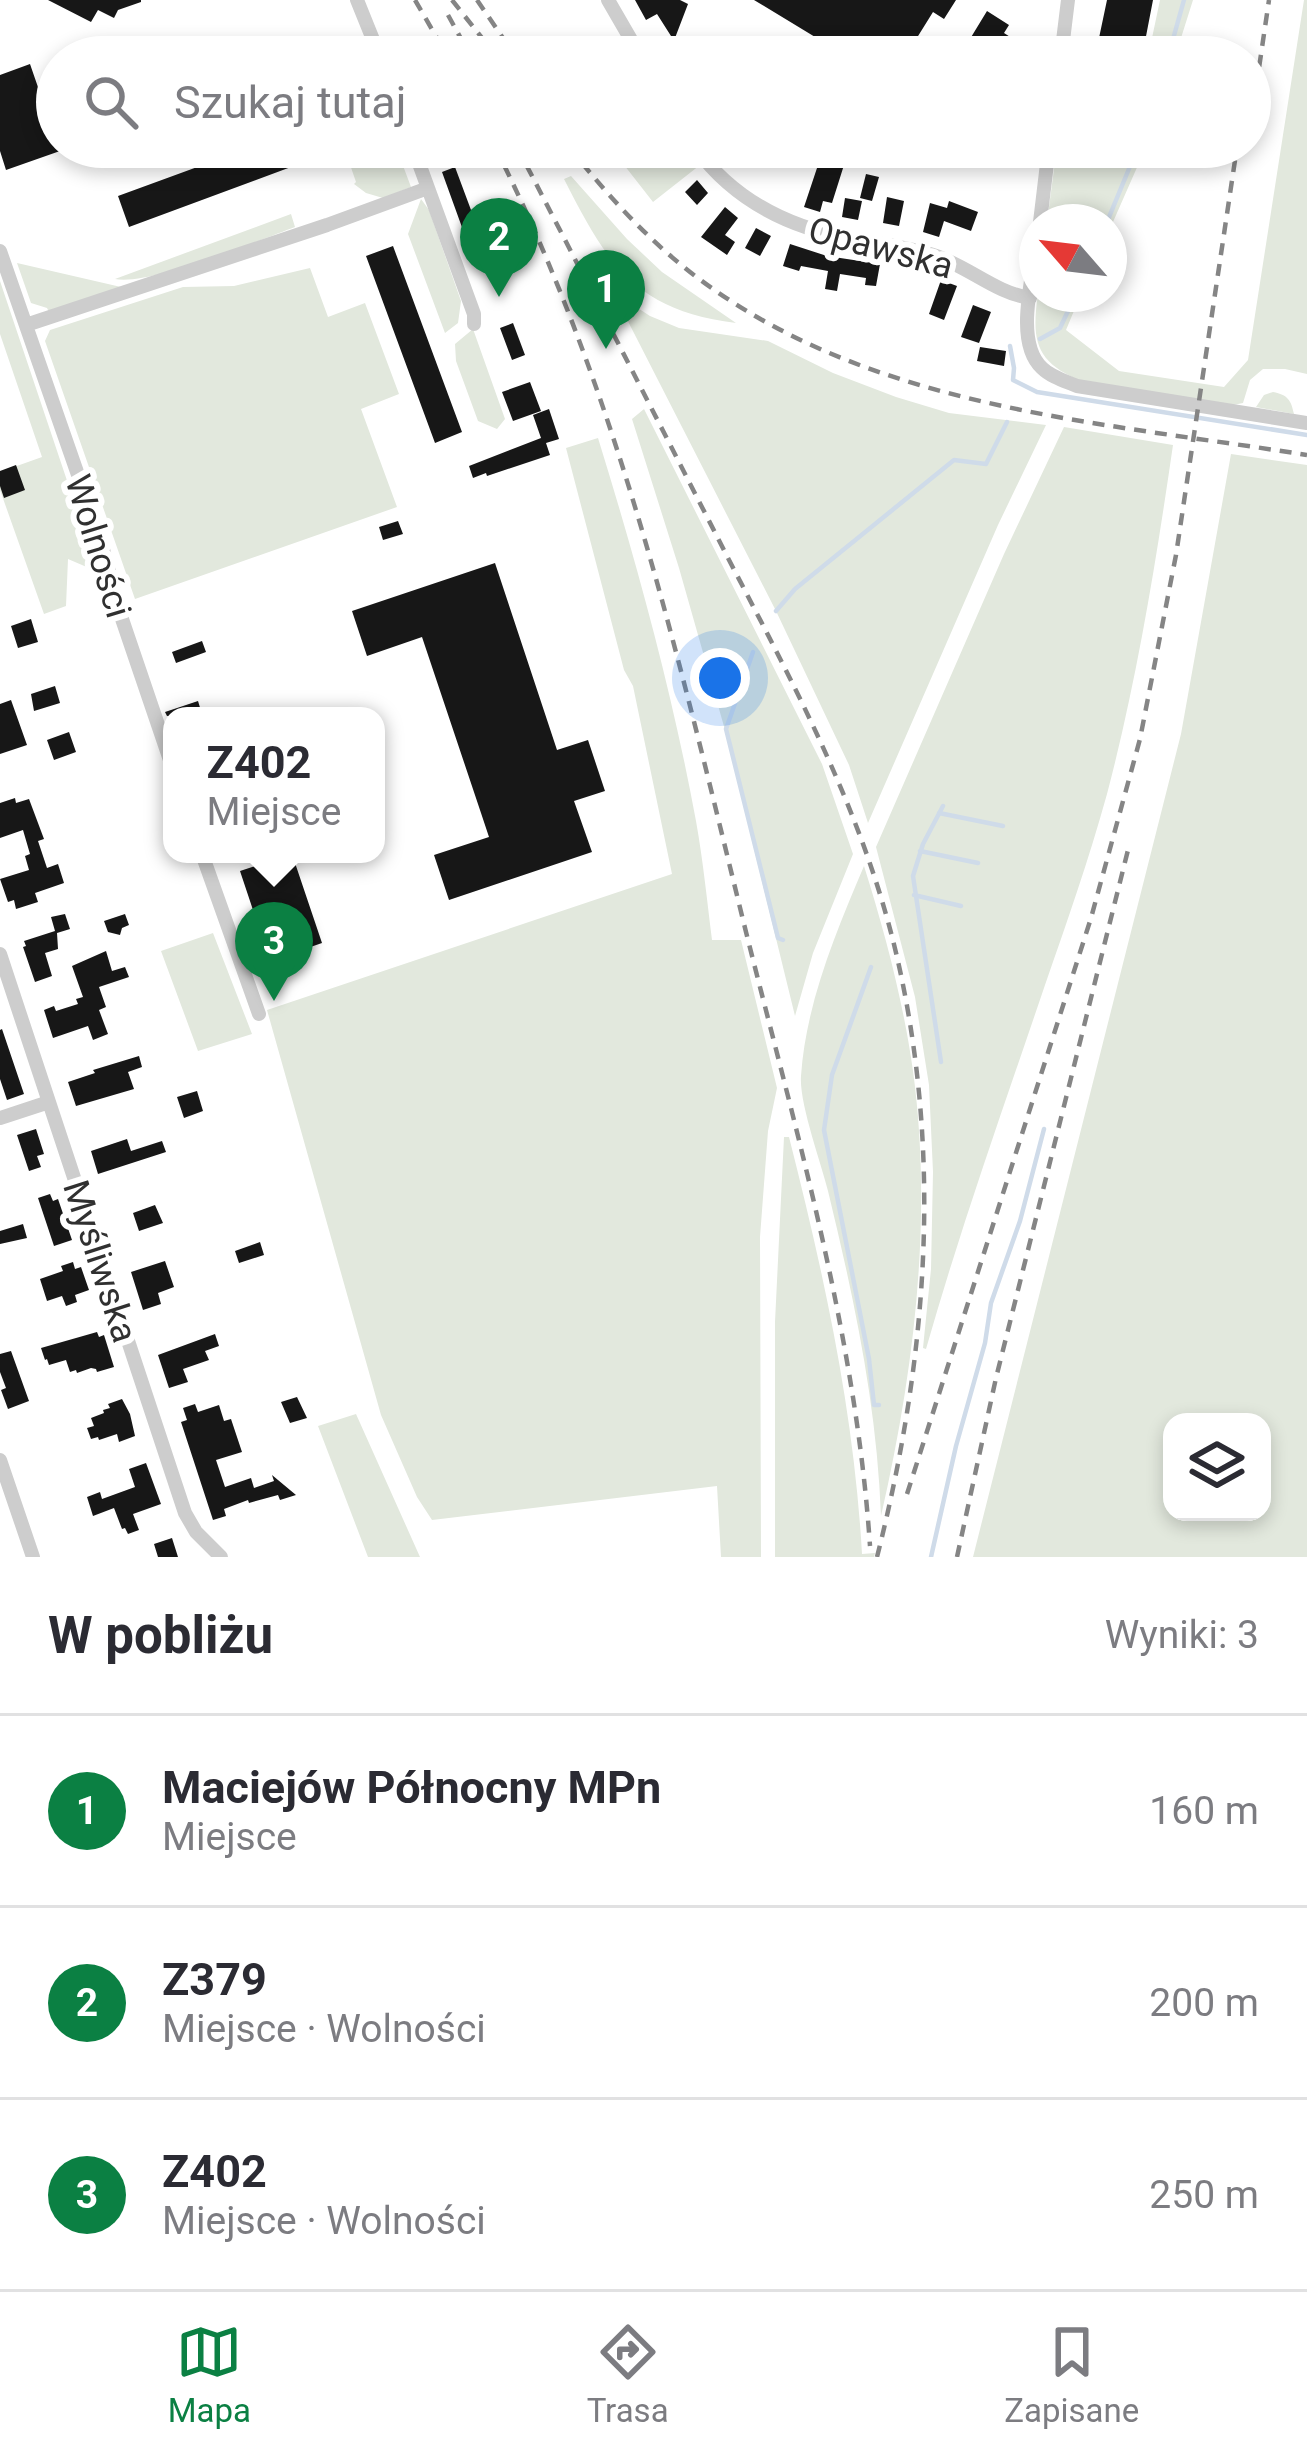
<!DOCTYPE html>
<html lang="pl">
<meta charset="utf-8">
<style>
:root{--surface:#fff;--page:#f7f7f7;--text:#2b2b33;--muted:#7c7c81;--line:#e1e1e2;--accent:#0b8043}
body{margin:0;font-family:Roboto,sans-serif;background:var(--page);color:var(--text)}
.controls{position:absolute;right:36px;bottom:36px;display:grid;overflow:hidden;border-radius:24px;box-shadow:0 6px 18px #0003}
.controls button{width:108px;height:108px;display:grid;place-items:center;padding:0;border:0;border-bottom:3px solid var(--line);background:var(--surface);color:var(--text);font:60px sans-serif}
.compass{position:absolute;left:1019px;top:204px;width:108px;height:108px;border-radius:50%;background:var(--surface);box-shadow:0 6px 18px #0003;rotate:298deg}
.you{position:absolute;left:720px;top:678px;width:42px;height:42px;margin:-30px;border:9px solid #fff;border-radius:50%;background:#1a73e8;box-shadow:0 0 0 18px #1a73e833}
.badge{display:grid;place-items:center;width:78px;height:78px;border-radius:50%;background:var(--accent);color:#fff;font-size:39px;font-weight:700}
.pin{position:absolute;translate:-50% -99px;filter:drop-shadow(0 3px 6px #0008)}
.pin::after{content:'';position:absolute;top:63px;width:42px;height:36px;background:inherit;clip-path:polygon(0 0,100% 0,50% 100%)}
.popup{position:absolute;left:163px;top:707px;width:222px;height:156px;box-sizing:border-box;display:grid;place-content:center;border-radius:24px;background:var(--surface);filter:drop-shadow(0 3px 9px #0005);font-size:39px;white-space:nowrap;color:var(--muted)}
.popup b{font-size:45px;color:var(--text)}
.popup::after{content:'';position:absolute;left:50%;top:100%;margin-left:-24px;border:24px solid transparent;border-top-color:var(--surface)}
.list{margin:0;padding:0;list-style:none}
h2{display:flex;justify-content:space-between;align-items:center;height:156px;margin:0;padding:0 48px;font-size:51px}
h2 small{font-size:39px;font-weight:400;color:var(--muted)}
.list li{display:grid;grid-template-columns:78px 1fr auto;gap:36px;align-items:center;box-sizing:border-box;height:192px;padding:0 48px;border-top:3px solid var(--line)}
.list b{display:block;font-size:45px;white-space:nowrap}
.list p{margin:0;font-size:39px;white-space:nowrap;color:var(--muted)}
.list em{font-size:39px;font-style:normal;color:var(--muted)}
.icon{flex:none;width:66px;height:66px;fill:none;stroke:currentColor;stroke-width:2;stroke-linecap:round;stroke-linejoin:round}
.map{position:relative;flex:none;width:1307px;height:1557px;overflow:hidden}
.search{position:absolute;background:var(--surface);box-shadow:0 6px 18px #0003;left:36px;right:36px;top:36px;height:132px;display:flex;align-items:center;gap:30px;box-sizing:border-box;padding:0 42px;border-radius:66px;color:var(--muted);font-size:45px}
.sheet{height:732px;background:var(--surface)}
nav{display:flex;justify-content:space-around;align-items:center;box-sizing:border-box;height:168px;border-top:3px solid var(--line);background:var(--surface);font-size:33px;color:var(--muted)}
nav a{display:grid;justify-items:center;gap:6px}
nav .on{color:var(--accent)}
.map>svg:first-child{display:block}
.green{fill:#e2e8dd;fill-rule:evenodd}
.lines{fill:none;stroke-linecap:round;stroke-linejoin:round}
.stream{stroke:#cfdbe9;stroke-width:4.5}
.building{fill:#171717}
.street{stroke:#cdcdcd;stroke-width:14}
.rail{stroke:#858585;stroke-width:4.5;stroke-dasharray:12 9;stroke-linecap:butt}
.labels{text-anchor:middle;stroke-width:12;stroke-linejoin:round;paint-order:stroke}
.street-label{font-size:36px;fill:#303030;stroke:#fff}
</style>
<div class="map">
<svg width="1307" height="1557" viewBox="0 0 1307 1557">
<rect width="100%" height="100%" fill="#fff"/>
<path class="green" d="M1160,0h33l-18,57h-27z
M1304,0h3v374l-22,-5h-22l-13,11 -7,23 -10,2 -149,-23c-48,-19 -53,-40 -46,-88h43l-15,36 53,41 105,16 24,-27z
M344,147h52l15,40 -28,11 -17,-5 -12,-9 2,-2z
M610,147h76l14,18 -47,37z
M1057,147l70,9 2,-9h17l-37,84v-9h-62z
M571,176l56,63 35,33 74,51c-100,-12 -129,-59 -172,-144z
M421,199l8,11 32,91 -3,22 -13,10 -37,-99z
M291,214l4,13c-38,14 -145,59 -180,52z
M17,263l104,24 -72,25 -2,-4 -16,-5z
M310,268l18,49 37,-14 34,91 -38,15 36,98 -262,92 -90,-258 5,-11 133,-43 51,-1z
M0,281l93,277 -4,10 -21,-9 -2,47 -22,8 -44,-124v-18l42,-15 -42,-123z
M613,292l37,24 29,12 89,13 65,32 63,24 53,16 97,12 -48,100 -130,298 -19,-58 -73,-154z
M473,329l32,90 -8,10 -19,-8 -22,-60 -1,-17z
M1273,392c15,3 18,8 21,22l-38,-7 8,-12z
M644,409l178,355 31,90 -40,99 -18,63 -70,-286 -46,-162 -47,-149z
M1064,427l109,18c-17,117 -36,235 -66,349 -18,65 -40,128 -62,191 -41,121 -84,241 -119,364l-3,-1 8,-79 2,-97 -4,-87 -14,-88 -39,-150 128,-293z
M598,438c39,126 74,253 98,383 7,39 11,79 16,119h29l36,148 -9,43 -8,106 1,320h-40l-4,-71 -285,34 -15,-23 -36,-82 -114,-405 405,-136 -39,-188 -9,-16 -58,-222z
M1231,454l76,11v1092h-334l208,-823zM1172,1422h90v90h-90z
M864,866c21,67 39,134 49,205 20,147 1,301 -32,445 -4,-110 -27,-218 -53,-325 -7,-29 -29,-88 -27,-115 5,-73 35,-144 63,-210z
M213,933l39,101 -54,17 -37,-100z
M784,1137h5c35,138 65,274 73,417l13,-1 -1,4h-99v-235z
M356,1414l64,143h-52l-50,-131z"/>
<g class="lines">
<path class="stream" d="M1168,57l16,-57
M1107,222l31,-75
M1040,339l20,-11 16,-34
M1010,346l4,22 -1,12 24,12 270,43
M776,611l19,-22 159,-129 32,4 21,-42
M753,652l-27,77 52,209 5,2
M939,813l64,13
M920,851l58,12
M914,895l47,11
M871,967l-39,108 -8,55 45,229 5,46h5
M941,1062l-28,-186 10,-32 20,-38
M931,1557l25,-111 29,-103 6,-40 29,-82 24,-92"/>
</g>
<path class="building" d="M48,0h93v2l-23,8 -4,8 -16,-8 -7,12z
M635,0h45l8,4 -13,34 7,11 -18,8 -7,-12 14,-9 -14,-22 -11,6z
M754,0h202l-12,19 -11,-7 -28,45h-57z
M1107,0h46l-11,57h-47z
M987,11l22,14 -5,8 37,24h-82z
M709,41l31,16h-31l-6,-3z
M30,64l30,87 -54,19 -6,-19v-76z
M252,147l90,1 -213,79 -11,-31z
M824,147l20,14v4l-12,38 -9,-2 -3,11 -16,-5z
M455,167l35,94 -14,5 -34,-94z
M866,174l13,3 -7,24 -12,-3z
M697,180l11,13 -11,12 -12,-13z
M887,197l17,4 -5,25 -16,-3z
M845,198l17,3 -4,19 -16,-3z
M949,201l29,11 -7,19 -27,-10 -5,16 -16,-5 7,-29 17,5z
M725,207l13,11 -13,17 10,7 -8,13 -26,-18z
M756,228l15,8 -11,20 -15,-8z
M790,244l37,12 53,8 -4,22 -11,-1 1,-7 -26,-4 -3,17 -12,-2 3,-18 -27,-5 -2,5 -16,-5z
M393,246l69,186 -27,11 -69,-187z
M941,280l16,6 -13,34 -15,-6z
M973,305l18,7 -12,31 -18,-6z
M513,323l12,32 -13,5 -12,-32z
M980,347l26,4 -2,15 -27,-5z
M530,382l11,29 -28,10 -11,-29z
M549,409l10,30 -13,4 4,12 -63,21 -1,-3 -13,5 -4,-12 72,-28 -8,-23z
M16,465l9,25 -21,8 -4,-12v-15z
M398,521l5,13 -20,6 -4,-13z
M495,563l62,187 31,-10 17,51 -31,10 18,51 -143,48 -15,-45 55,-18 -8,-24 -59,-176 -55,19 -15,-45z
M31,619l7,23 -20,6 -7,-22z
M202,641l4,11 -30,11 -4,-11z
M55,686l5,17 -26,8 -3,-17z
M11,700l16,45 -27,9v-50z
M198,701l4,13 -35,2 -2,-4z
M69,732l7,20 -22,8 -7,-20z
M15,798l1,5 13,-4 15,40 -6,2 9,27 11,-4 6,19 -29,10 3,9 -22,7 -2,-9 -6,2 -8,-23 29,-9 -4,-14 5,-2 -7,-24 -23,8v-35z
M292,854l30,89 -52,18 -30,-90z
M65,914l5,15 -13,4 1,16 -13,4 7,23 -17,6 -12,-35 3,-1 -2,-5 31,-10 -4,-14z
M125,914l4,11 -7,3 -2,7 -12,-3 -4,-11z
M106,951l6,20 13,-4 4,10 -30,10 7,20 -7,3 9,24 -15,6 -5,-14 -35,12 -9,-28 10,-4 2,5 22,-7 -2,-5 7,-2 -11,-31z
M2,1029l22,65 -17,6 -7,-21v-49z
M139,1056l3,11 -14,5 6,17 -58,17 -8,-24 27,-9 -2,-3z
M197,1091l6,20 -19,7 -7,-21z
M36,1129l8,25 -7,2 4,11 -12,4 -12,-36z
M127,1139l4,12 31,-10 4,11 -68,22 -7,-23z
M50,1194l3,7 5,-2 14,41 -18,6 -16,-48z
M155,1205l8,18 -24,8 -6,-18z
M23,1224l4,14 -27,6v-13z
M260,1242l4,13 -25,8 -4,-12z
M165,1261l9,26 -16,6 3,11 -18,6 -12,-38z
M73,1262l2,7 6,-2 8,23 -14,5 2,7 -11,4 -4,-10 -15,5 -7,-22 23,-8 -2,-5z
M97,1332l2,5 5,-2 10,32 -17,5 -1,-3 -5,-1 -14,5 -1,-3 -6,2 -4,-12 -17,5 -2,-6 -2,1 -4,-12z
M215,1334l4,12 -14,5 4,9 -26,9 5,13 -19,6 -11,-33z
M11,1351l18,50 -21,8 -7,-19 5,-2 -6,-16v-18z
M297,1397l10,21 -17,5 -9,-21z
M122,1399l8,15 5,22 -16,6 -2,-8 -18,6 -1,-3 -7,2 -4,-11 7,-2 -3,-8 13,-5 -1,-3 7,-2 -2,-4z
M195,1404l3,8 21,-7 5,16 7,-2 11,33 -26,8 9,27 26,-9 3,10 20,-7 -2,-6 24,20 -16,5 -2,-5 -29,8 -1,-3 -24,9 2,7 -13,4 -32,-98 6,-2 -4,-12z
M146,1463l15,41 -28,10 6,16 -11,4 -3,-6 -3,1 -8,-21 -21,8 -6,-19 13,-5 2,7 33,-12 -6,-18z
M172,1538l6,19h-20l-4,-13z"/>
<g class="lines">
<path class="street" d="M357,0l23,57
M608,0l33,57
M1061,57l7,-57
M413,147l61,167v10
M695,147c39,54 94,81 158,92 28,5 56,8 83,17 33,11 60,37 94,42
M1040,222l9,-75
M1037,243c-4,34 -23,99 5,125 9,9 23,13 35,18l230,37
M0,251l100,287 22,81 50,147
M26,325l301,-100 101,-37
M202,854l57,160
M0,954l185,559 11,19 25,25
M0,1118l49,-16
M0,1460l33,97"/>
<path class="rail" d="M415,0l33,57
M452,0l45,57
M477,0l39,57
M448,15l23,42
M1250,129l19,-129
M495,147c125,248 185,518 251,785 51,203 110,405 124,614
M517,147c71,137 141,274 211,411 67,129 136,256 169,399 46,200 30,403 -20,600
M569,147c36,45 75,89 121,125 176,137 405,149 617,183
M907,1494l184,-576 49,-179 36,-184 61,-408
M957,1557l39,-179 133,-532"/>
</g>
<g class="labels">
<g class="street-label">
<text transform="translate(881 247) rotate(15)" y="13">Opawska</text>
<text transform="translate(99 546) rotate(73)" y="13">Wolności</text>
<text transform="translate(101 1261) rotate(72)" y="13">Myśliwska</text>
</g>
</g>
</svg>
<div class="controls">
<button><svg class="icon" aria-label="layers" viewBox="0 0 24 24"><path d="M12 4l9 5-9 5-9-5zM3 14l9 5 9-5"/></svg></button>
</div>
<svg class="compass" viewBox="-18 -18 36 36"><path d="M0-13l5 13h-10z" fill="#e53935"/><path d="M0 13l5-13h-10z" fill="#7c7c81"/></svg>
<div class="you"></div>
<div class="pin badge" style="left:606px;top:349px">1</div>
<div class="pin badge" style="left:499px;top:297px">2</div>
<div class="pin badge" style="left:274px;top:1001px">3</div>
<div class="popup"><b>Z402</b>Miejsce</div>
<div class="search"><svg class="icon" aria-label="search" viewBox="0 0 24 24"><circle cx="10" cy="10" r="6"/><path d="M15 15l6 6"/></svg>Szukaj tutaj</div>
</div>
<section class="sheet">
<h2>W pobliżu<small>Wyniki: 3</small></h2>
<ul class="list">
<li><span class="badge">1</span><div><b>Maciejów Północny MPn</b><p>Miejsce</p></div><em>160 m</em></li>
<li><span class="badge">2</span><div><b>Z379</b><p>Miejsce · Wolności</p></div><em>200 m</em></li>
<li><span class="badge">3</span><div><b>Z402</b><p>Miejsce · Wolności</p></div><em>250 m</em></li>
</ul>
</section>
<nav>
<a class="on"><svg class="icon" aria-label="map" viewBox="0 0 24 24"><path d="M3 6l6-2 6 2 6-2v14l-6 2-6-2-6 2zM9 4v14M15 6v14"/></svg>Mapa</a>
<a><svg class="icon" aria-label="directions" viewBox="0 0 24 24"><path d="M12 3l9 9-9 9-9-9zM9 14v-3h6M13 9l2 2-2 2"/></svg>Trasa</a>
<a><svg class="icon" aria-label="saved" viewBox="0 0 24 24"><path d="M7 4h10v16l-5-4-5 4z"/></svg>Zapisane</a>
</nav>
